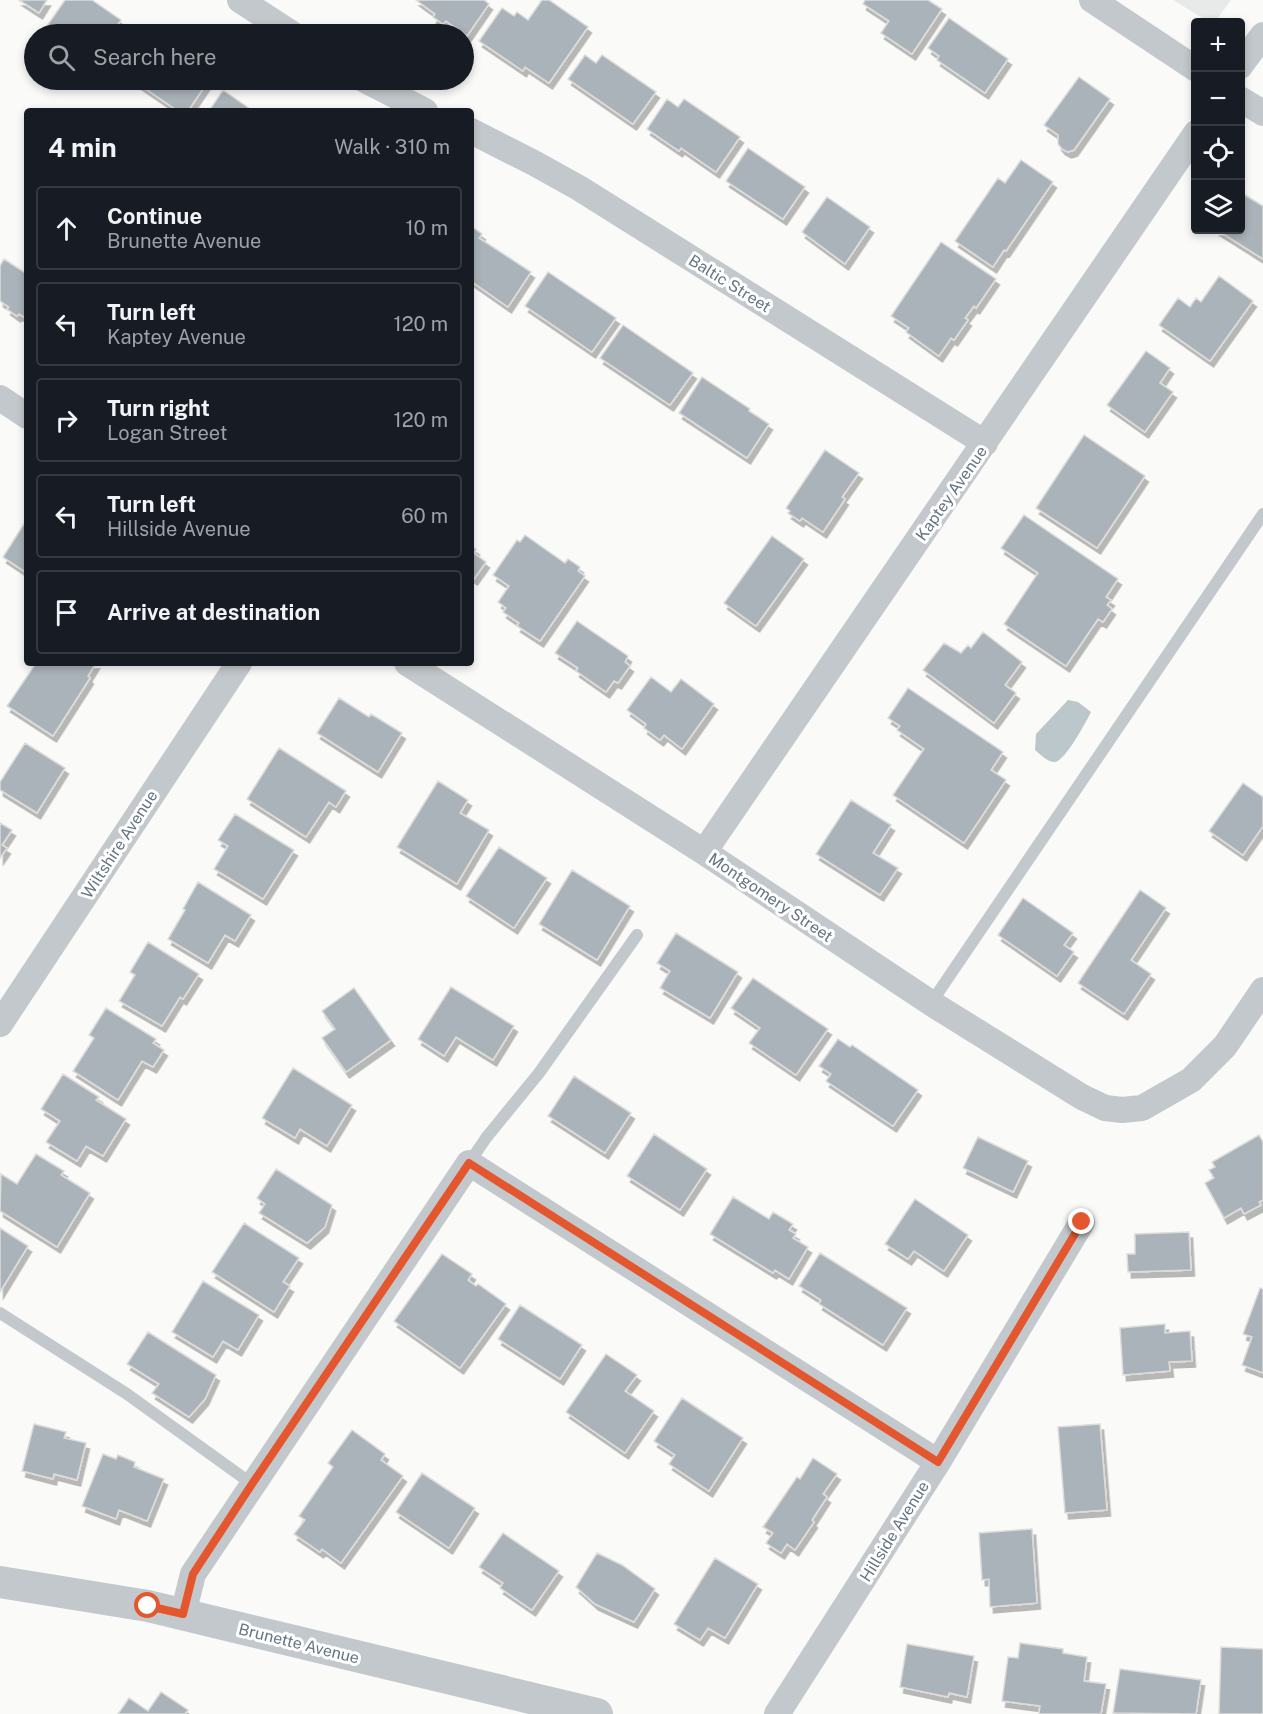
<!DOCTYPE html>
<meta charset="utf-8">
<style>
:root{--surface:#171b24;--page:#20242c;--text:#f1f3f6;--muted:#9ea1a6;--line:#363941}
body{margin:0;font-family:"Public Sans",sans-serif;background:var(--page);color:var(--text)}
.controls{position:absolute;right:18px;top:18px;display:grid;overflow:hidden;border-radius:6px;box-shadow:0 3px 9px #0003}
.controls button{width:54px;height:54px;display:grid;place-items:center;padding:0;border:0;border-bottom:2px solid var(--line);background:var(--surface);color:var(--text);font:30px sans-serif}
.stop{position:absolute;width:18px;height:18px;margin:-14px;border:4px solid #e4572e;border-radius:50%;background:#fff}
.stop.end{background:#e4572e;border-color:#fff;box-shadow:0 2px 6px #0008}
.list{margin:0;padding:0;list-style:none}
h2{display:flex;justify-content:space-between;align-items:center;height:78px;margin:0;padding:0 24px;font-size:26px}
h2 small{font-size:20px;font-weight:400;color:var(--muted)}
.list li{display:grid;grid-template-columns:39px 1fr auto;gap:18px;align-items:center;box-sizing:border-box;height:84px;margin:0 12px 12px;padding:0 12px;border:2px solid var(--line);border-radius:6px}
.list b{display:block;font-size:22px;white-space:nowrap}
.list p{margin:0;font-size:20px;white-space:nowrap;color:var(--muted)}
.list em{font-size:20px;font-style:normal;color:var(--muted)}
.icon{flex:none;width:33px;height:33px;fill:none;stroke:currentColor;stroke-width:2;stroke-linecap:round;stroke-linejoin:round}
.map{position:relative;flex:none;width:1263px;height:1714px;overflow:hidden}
.search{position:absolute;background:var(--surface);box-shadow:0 3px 9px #0003;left:24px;top:24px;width:450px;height:66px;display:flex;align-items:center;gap:15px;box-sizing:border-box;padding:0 21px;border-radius:33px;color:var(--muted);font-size:22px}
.panel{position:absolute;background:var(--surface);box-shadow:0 3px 9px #0003;left:24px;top:108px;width:450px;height:558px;border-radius:6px}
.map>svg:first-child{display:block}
.built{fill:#e8e9e9}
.water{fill:#bbc7cb}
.building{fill:#aab3b9;stroke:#dcdcda;stroke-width:1.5;filter:url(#shadow)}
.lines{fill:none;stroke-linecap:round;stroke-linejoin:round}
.service{stroke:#c3c8cc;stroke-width:12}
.minor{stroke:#c3c8cc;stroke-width:26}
.tertiary{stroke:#c3c8cc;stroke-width:32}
.route{stroke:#e4572e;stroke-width:8}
.labels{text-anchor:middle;stroke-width:6;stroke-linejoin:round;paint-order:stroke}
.street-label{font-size:16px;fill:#657683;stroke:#fff}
</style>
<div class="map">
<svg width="1263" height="1714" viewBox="0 0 1263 1714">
<defs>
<filter id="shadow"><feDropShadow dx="3.5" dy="6" stdDeviation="0" flood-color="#0004"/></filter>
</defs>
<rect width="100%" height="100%" fill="#fafaf8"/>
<path class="built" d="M1173,0h58l-16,22h-6z"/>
<path class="water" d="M1068,700l10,2 13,10c-5,10 -26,49 -36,50 -8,0 -15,-8 -20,-12l1,-16z"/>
<path class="building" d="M19,0h28l-8,13z
M65,0h27l29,20 -10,14h-61l-6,-4z
M416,0h68l5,4 -22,32 -21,-15 -3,3 -10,-7 2,-3z
M542,0h7l39,27 -39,56 -24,-16 -2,4 -44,-30 23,-33 12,8 3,-4 11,8z
M865,0h63l14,9 -30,45 -31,-21 8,-12 -26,-17z
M949,18l59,41 -23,34 -48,-33 2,-4 -11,-8z
M585,55l11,8 6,-8 54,37 -23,32 -65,-45z
M1079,77l31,22 -36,51 -6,2 -6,-3 -4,-5v-9l-14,-10z
M133,80h76l-21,31h-10z
M223,90l30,21h-44z
M667,99l11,8 6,-8 56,38 -24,35 -35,-24 -2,3 -32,-22z
M748,148l57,39 -22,32 -57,-38z
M1021,160l32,22 -47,69 -2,-1 -11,17 -38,-26 43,-63 7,5z
M1240,192l23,14v53l-46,-29h23z
M827,197l43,30 -25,37 -43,-32z
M471,226l11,8 -3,4 52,34 -23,35 -37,-26z
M941,242l55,37 -20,29 -2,-2 -9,12 3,2 -14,20 -3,-2 -12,18 -33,-24 3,-4 -18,-12z
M4,259l23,15v45l-8,-5 -2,2 -10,-7 2,-2 -9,-6v-35z
M548,272l68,46 -24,34 -67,-46z
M1219,276l34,25 -43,60 -51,-36 19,-27 12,9 6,-9 5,4z
M623,325l70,48 -23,32 -70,-47z
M1146,351l24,17 -10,15 13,9 -28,40 -38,-27z
M702,377l48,32 -1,2 20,13 -22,34 -68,-45z
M1084,435l61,41 -48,72 -61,-40z
M825,450l34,23 -17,24 3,2 -22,33 -21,-14 -2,3 -12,-8 2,-2 -4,-3z
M1024,515l94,64 -12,18 5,3 -4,5 5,4 -9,13 -5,-3 -32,47 -62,-42 34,-51 -37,-25z
M27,519v54l-24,-16z
M525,535l40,28 3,-4 12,8 -2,4 7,5 -45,65 -23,-15 2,-3 -16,-11 3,-4 -8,-6 11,-16 -16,-11 24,-35 3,2z
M772,536l32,23 -48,67 -32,-23z
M471,546l5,3 -2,4 12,9 -12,17 -3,-2z
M577,621l51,35 -3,6 5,4 -12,17 -4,-2 -8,11 -30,-21 2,-3 -23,-15z
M983,632l39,30 -17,23 11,8 -22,30 -71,-53 21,-27 17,10 7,-8 3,3z
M36,663h60l-8,13 2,2 -37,58 -46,-30z
M651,677l20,15 10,-13 33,25 -32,45 -18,-14 -4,5 -16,-12 2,-4 -19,-14z
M908,688l95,64 -12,18 15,10 -42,63 -71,-48 31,-46 -27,-19 3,-4 -12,-8z
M339,698l30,19 2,-3 31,19 -24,39 -61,-39z
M25,743l40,25 -28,45 -37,-23v-8z
M279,748l67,43 -10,16 -7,-5 -23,35 -59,-38z
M438,781l30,19 -8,13 29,17 -32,54 -60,-37z
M1243,783l20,14v29l-20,29 -34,-24z
M851,800l40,25 -18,28 25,15 -18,27 -64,-41z
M235,814l59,36 -31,49 -49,-30 14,-23 -10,-6z
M0,823l12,7 -10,15 5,3 -7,10z
M499,847l48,31 -33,50 -48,-32z
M572,870l58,36 -33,54 -58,-36z
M198,882l53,33 -16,26 -10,-6 -17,28 -40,-24 17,-29 -2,-1z
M1140,890l26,18 -35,52 20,14 -27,40 -46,-31z
M1023,898l50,35 -9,12 10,7 -17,24 -59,-41z
M676,933l62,39 -28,46 -50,-30 10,-17 -13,-8z
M148,942l51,32 -16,25 -3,-2 -18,29 -43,-25 16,-26 -5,-3z
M753,978l75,51 -32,46 -47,-32 11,-15 -29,-20z
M451,987l63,39 -21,34 -37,-23 -12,19 -26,-17z
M354,988l37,52 -45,32 -24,-34 13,-9 -13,-18z
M106,1008l50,31 -3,4 11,7 -11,17 -11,-6 -24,39 -45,-29 21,-33 -5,-3z
M838,1039l12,8 2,-2 66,45 -25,36 -67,-45 5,-7 -12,-8z
M293,1068l59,37 -25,41 -27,-17 -5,9 -33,-20z
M63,1074l36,23 -3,3 30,19 -23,37 -17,-10 -9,15 -31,-19 14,-21 -19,-12z
M574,1076l57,37 -26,40 -57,-37z
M654,1134l53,35 -27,41 -53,-34z
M1259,1135l4,7v58l-4,2 2,3 -17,9 -3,-6 -17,10 -19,-35 9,-5 -5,-8 6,-3 -3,-5z
M978,1137l50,24 -15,31 -50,-24z
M36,1154l28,17 -3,4 29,18 -33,54 -57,-36 1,-37 16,10z
M276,1169l56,36 -7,22 -18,16 -48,-30 6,-9 -8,-6z
M733,1197l36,22 4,-7 20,12 -4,6 7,4 -3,4 15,9 -19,32 -14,-9 -2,3 -63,-39z
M915,1199l53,36 -24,36 -30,-20 -6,8 -23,-15z
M244,1223l55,35 -16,24 7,4 -16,26 -62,-40z
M0,1228l28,18 -28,46z
M1189,1232l2,38 -63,2 -1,-18h8v-20z
M820,1253l87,55 -24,37 -64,-41 2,-4 -22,-14z
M442,1254l30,20 -4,6 8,6 2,-2 28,20 -46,64 -66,-47z
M203,1281l56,34 -21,35 -15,-9 -10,16 -41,-25z
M1260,1288l3,1v84l-21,-8 10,-28 -9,-3z
M520,1305l62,40 -22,34 -62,-40z
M1165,1324v9l25,-2 2,30 -23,1 1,9 -47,4 -3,-47z
M148,1332l68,43 -11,24 -16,18 -37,-24 7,-9 -32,-20z
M606,1354l31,21 -12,16 29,20 -29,42 -59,-41z
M682,1398l61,40 -34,53 -40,-27 6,-9 -21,-14z
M34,1424l32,8 -2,6 22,5 -9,37 -23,-6 -1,5 -31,-8z
M1100,1424l7,86 -42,3 -7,-86z
M352,1430l33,24 -4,6 22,16 -62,87 -19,-14 -2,3 -26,-18 11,-14 -6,-4 34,-49 -5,-4z
M103,1454l13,5 2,-4 17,7 -1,5 30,12 -17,42 -28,-11 -3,9 -34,-13z
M813,1458l24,16 -14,20 4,3 -15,23 2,2 -19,28 -8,-6 -6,9 -15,-10 7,-10 -10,-6 34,-50 3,2z
M422,1473l53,35 -26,40 -53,-36z
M1032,1529l5,74 -47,4 -1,-28 -7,1 -3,-47z
M503,1533l56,38 -27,39 -32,-22 3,-5 -24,-16z
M597,1553l25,12 33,24 -21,33 -39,-18 -19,-17z
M715,1558l43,26 -33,54 -17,-10 -8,12 -26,-16z
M1020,1643l43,6v4l24,4 -3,24 22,3 -5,30h-62l1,-8 -38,-5 6,-44 10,1z
M907,1644l67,12 -7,41 -18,-4 -1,4 -48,-10z
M1221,1647l42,2v65h-44z
M1120,1669l81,11 -5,34 -83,-1z
M161,1692l27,18 -3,4h-67l11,-16 19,13z"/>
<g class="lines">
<path class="service" d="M931,1003l332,-489
M469,1163l17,-25 53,-65 98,-138
M0,1313l127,81 125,90"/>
<path class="minor" d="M240,0l52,34
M1092,0l104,69
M1240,66l23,-31
M365,80l60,31
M1240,99l23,14
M471,131l63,32 45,25 406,255
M0,398l27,18
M407,663l297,189 227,151 151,94 23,11 17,2 20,-2 49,-28 34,-34 38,-56
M704,852l492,-719
M0,1024l239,-361
M183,1614l10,-40 276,-411 469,299
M777,1714l161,-252 144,-240"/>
<path class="tertiary" d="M0,1582l148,24 449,108"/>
</g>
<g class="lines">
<path class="route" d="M148,1606l35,8 10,-40 59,-90 217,-321 469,299 144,-240"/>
</g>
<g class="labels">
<g class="street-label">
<text transform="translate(730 283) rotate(32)" y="6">Baltic Street</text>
<text transform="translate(951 493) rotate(-55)" y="6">Kaptey Avenue</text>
<text transform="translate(119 844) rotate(-57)" y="6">Wiltshire Avenue</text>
<text transform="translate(771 897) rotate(34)" y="6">Montgomery Street</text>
<text transform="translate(894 1531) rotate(-58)" y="6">Hillside Avenue</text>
<text transform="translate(299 1643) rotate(14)" y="6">Brunette Avenue</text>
</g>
</g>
</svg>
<div class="controls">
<button>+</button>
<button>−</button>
<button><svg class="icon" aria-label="locate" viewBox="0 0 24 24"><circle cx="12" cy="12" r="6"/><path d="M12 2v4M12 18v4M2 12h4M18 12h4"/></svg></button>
<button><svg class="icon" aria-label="layers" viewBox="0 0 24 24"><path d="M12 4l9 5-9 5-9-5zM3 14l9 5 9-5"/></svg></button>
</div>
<div class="stop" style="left:148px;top:1606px"></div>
<div class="stop end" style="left:1082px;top:1222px"></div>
<div class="search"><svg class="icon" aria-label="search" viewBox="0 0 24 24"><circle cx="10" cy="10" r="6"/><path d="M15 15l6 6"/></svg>Search here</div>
<section class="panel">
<h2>4 min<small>Walk · 310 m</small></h2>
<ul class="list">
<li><svg class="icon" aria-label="ahead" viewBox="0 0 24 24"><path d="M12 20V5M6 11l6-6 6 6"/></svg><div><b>Continue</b><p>Brunette Avenue</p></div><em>10 m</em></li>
<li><svg class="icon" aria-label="left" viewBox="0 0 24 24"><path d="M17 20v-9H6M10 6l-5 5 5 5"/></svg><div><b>Turn left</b><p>Kaptey Avenue</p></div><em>120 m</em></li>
<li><svg class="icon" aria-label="right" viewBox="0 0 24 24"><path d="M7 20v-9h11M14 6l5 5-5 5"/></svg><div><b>Turn right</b><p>Logan Street</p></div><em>120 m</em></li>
<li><svg class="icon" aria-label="left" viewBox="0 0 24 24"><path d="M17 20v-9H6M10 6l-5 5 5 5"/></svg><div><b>Turn left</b><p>Hillside Avenue</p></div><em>60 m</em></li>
<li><svg class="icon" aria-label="arrive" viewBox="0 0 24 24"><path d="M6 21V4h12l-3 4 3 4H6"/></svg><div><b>Arrive at destination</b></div></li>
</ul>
</section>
</div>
